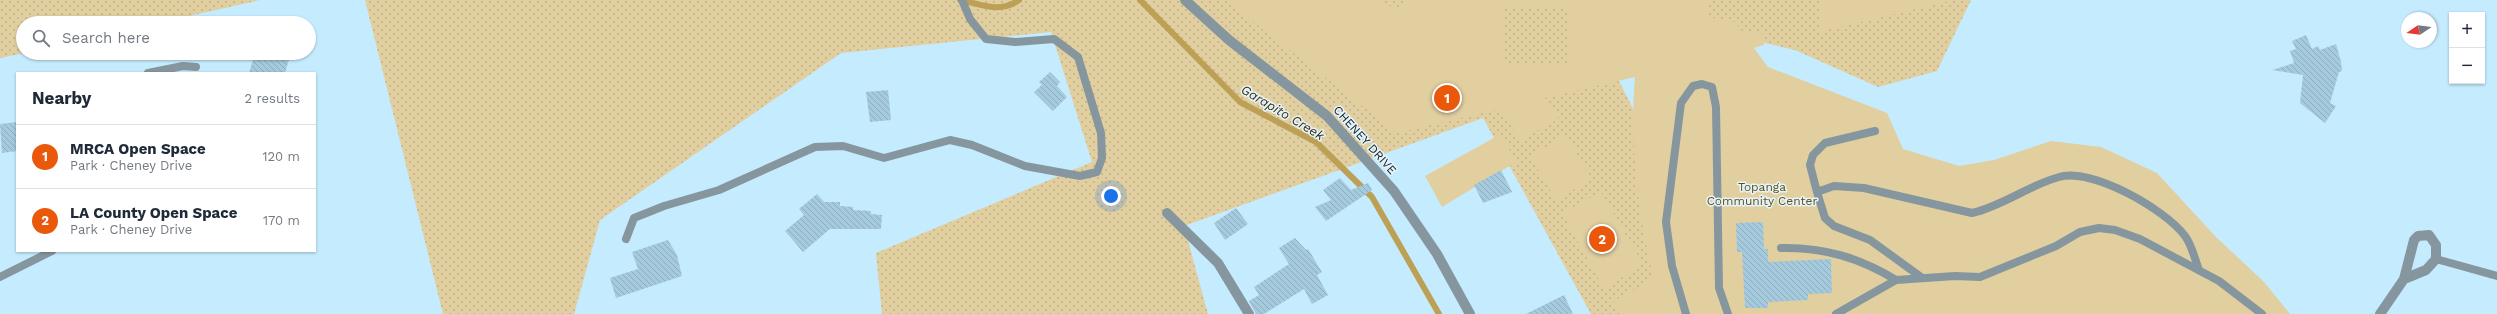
<!DOCTYPE html>
<meta charset="utf-8">
<style>
:root{--surface:#fff;--page:#f6f6f7;--text:#1f2937;--muted:#747a83;--line:#e0e1e3;--accent:#ea580c}
body{margin:0;font-family:"Work Sans",sans-serif;background:var(--page);color:var(--text)}
.controls{position:absolute;right:12px;top:12px;display:grid;overflow:hidden;border-radius:0px;box-shadow:0 1px 3px #0004}
.controls button{width:36px;height:36px;display:grid;place-items:center;padding:0;border:0;border-bottom:1px solid var(--line);background:var(--surface);color:var(--text);font:20px sans-serif}
.compass{position:absolute;left:2401px;top:12px;width:36px;height:36px;border-radius:50%;background:var(--surface);box-shadow:0 1px 3px #0004;rotate:257deg}
.you{position:absolute;left:1111px;top:196px;width:14px;height:14px;margin:-10px;border:3px solid #fff;border-radius:50%;background:#1a73e8;box-shadow:0 0 0 6px #1a73e833}
.badge{display:grid;place-items:center;width:26px;height:26px;border-radius:50%;background:var(--accent);color:#fff;font-size:13px;font-weight:700}
.pin{position:absolute;translate:-50% -50%;border:2px solid #fff;box-shadow:0 1px 4px #0006}
.list{margin:0;padding:0;list-style:none}
h2{display:flex;justify-content:space-between;align-items:center;height:52px;margin:0;padding:0 16px;font-size:17px}
h2 small{font-size:13px;font-weight:400;color:var(--muted)}
.list li{display:grid;grid-template-columns:26px 1fr auto;gap:12px;align-items:center;box-sizing:border-box;height:64px;padding:0 16px;border-top:1px solid var(--line)}
.list b{display:block;font-size:15px;white-space:nowrap}
.list p{margin:0;font-size:13px;white-space:nowrap;color:var(--muted)}
.list em{font-size:13px;font-style:normal;color:var(--muted)}
.icon{flex:none;width:22px;height:22px;fill:none;stroke:currentColor;stroke-width:2;stroke-linecap:round;stroke-linejoin:round}
.map{position:relative;flex:none;width:2497px;height:314px;overflow:hidden}
.search{position:absolute;background:var(--surface);box-shadow:0 1px 3px #0004;left:16px;top:16px;width:300px;height:44px;display:flex;align-items:center;gap:10px;box-sizing:border-box;padding:0 14px;border-radius:22px;color:var(--muted);font-size:15px}
.panel{position:absolute;background:var(--surface);box-shadow:0 1px 3px #0004;left:16px;top:72px;width:300px;height:180px;border-radius:0px}
.map>svg:first-child{display:block}
.grass{fill:url(#grass-dots)}
.green{fill:#e1cfa0;fill-rule:evenodd}
.lines{fill:none;stroke-linecap:round;stroke-linejoin:round}
.stream{stroke:#bba055;stroke-width:6}
.building{fill:url(#building-back-hatch)}
.service{stroke:#86969e;stroke-width:8}
.minor{stroke:#86969e;stroke-width:10}
.labels{text-anchor:middle;stroke-width:3;stroke-linejoin:round;paint-order:stroke}
.street-label{font-size:12px;fill:#0e1c23;stroke:#e5f4fc}
.park-label{font-size:12px;fill:#614f14;stroke:#e5f4fc}
.water-label{font-size:13px;font-style:italic;fill:#3a2e0c;stroke:#e5f4fc}
</style>
<div class="map">
<svg width="2497" height="314" viewBox="0 0 2497 314">
<defs>
<pattern id="grass-dots" width="8" height="8" patternUnits="userSpaceOnUse"><rect width="8" height="8" fill="#e1cfa0"/><path d="M2 2h.1M6 6h.1" fill="none" stroke="#c0b18a" stroke-width="1.8" stroke-linecap="round"/></pattern>
<pattern id="building-back-hatch" width="6" height="6" patternUnits="userSpaceOnUse"><rect width="6" height="6" fill="#a5cadd"/><path d="M-1 5l2 2M0 0l6 6M5-1l2 2" fill="none" stroke="#8dadbd"/></pattern>
</defs>
<rect width="100%" height="100%" fill="#c5ebfe"/>
<path class="grass" d="M0,0h260l-102,23h-135l1,30 -24,5z
M365,0h1606l-34,71 -59,16 -83,-37 -85,-20 -94,45 39,77 55,162h-119l-108,-196 -299,108 24,88h-326l-6,-61 216,-91 -41,-130 -210,21 -241,167 -26,94h-131z"/>
<path class="green" d="M1225,0h157l16,12 10,-12h300v17l27,5 7,9h20l2,14 -10,3 14,19 119,46 16,36 56,17 35,-6 57,-19 50,6 56,26 59,64 48,45 26,32h-669l-8,-13 39,-21 2,1c-16,-66 -25,-137 -19,-204l-90,21 14,21 -39,21 -20,-31 -103,24zM1504,9h63l1,54 -65,1z
M1819,0h135l-135,32z
M1501,134l15,28 -74,45 -17,-31z
M1566,135l26,44 -36,21 -26,-44z
M1601,192l42,72 -39,25 -42,-76z"/>
<g class="lines">
<path class="stream" d="M960,0c22,4 39,14 59,0
M1140,0l100,102 76,40 56,55 67,117"/>
</g>
<path class="building" d="M2306,35l6,14 6,-3 2,4 16,-6 5,18 1,9 -3,1 -9,31 6,3 -11,17 -25,-20 3,-28 -31,-5 22,-7 -4,-12 6,-2 -4,-8z
M255,53h36l-6,20h-36z
M1050,72l10,10 -3,4 10,11 -14,14 -19,-19 8,-7 -3,-3z
M888,90l3,30 -21,2 -4,-30z
M17,122v29l-15,2 -2,-29z
M1501,170l11,22 -29,11 -9,-18z
M1340,178l11,12 17,-7 4,7 -46,31 -11,-14 16,-7 -8,-10z
M817,194l7,8h16v4l13,1v3l18,1v3l11,1 -1,14h-51l-27,23 -18,-21 19,-16 -5,-6z
M1236,208l12,16 -23,16 -11,-17z
M1763,222l1,27h4v13l63,-3 1,34 -24,1v6l-40,2v6h-23l-3,-56h-5l-1,-29z
M1295,238l11,12 2,-1 14,23 -5,3 11,20 -16,9 -8,-15 -40,25h-8l-7,-13 10,-6 -5,-8 35,-23 -10,-16z
M668,240l9,15 5,21 -66,22 -6,-20 28,-9 -6,-17z
M1564,295l9,19h-47z"/>
<g class="lines">
<path class="service" d="M148,73l35,-7 13,1
M1875,131l-50,12 -12,12 -3,10 7,27 8,26 9,8 36,14 51,37
M1817,192l17,-6 30,2 108,25c31,-7 57,-28 87,-36 33,-10 107,33 126,59 7,9 10,24 14,34
M626,239l8,-21 30,-12 55,-16 96,-43 28,-1 41,12 66,-18 22,5 53,21 55,10 17,-4 5,-14 -1,-25 -23,-76 -24,-18 -39,3 -29,-3 -16,-20 -8,-19
M1781,248c43,-1 79,10 115,32
M2436,259l61,17
M0,277l52,-26
M1686,314l-14,-48 -6,-44 15,-119 12,-17 9,-2 10,3 4,20 3,181 9,26
M1836,314l60,-34 59,-4 25,1 76,-31 24,-14 19,-4 16,2 25,9 79,42 43,33"/>
<path class="minor" d="M1185,0l44,40 98,76 67,75 43,63 33,60
M1167,213l51,50 31,51
M2380,314l24,-35 22,-9 10,-11v-14l-7,-10 -11,1 -4,4 -10,39"/>
</g>
<g class="labels">
<g class="street-label">
<text transform="translate(1365 140) rotate(48)" y="4">CHENEY DRIVE</text>
</g>
<g class="park-label">
<text x="1762" y="191">Topanga<tspan x="1762" dy="14">Community Center</tspan></text>
</g>
<g class="water-label">
<text transform="translate(1283 112) rotate(31)" y="5">Garapito Creek</text>
</g>
</g>
</svg>
<div class="controls">
<button>+</button>
<button>−</button>
</div>
<svg class="compass" viewBox="-18 -18 36 36"><path d="M0-13l5 13h-10z" fill="#e53935"/><path d="M0 13l5-13h-10z" fill="#747a83"/></svg>
<div class="you"></div>
<div class="pin badge" style="left:1447px;top:98px">1</div>
<div class="pin badge" style="left:1602px;top:239px">2</div>
<div class="search"><svg class="icon" aria-label="search" viewBox="0 0 24 24"><circle cx="10" cy="10" r="6"/><path d="M15 15l6 6"/></svg>Search here</div>
<section class="panel">
<h2>Nearby<small>2 results</small></h2>
<ul class="list">
<li><span class="badge">1</span><div><b>MRCA Open Space</b><p>Park · Cheney Drive</p></div><em>120 m</em></li>
<li><span class="badge">2</span><div><b>LA County Open Space</b><p>Park · Cheney Drive</p></div><em>170 m</em></li>
</ul>
</section>
</div>
